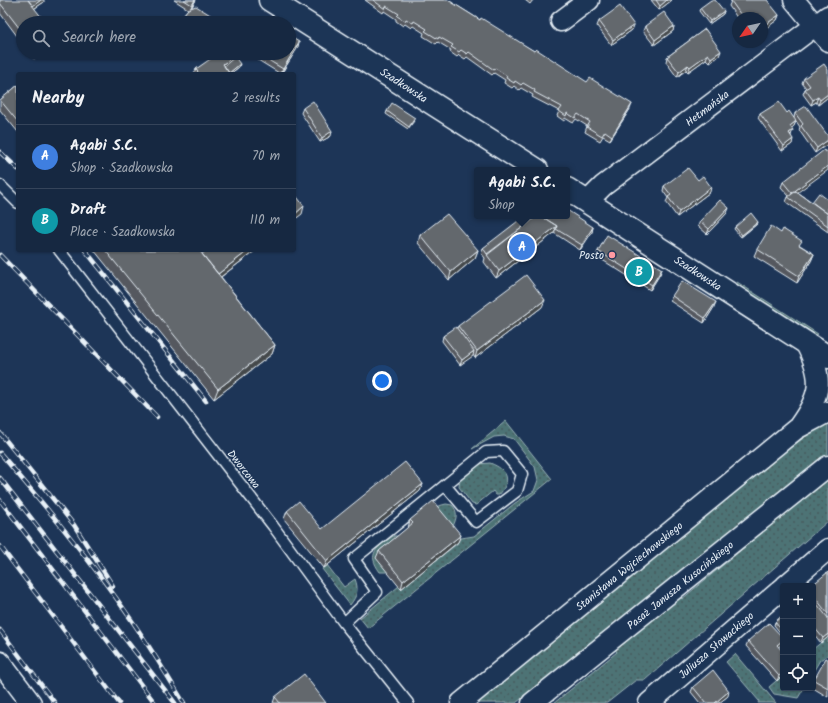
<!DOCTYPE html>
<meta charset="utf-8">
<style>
:root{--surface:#162841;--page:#23344c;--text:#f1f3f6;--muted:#9ea6b1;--line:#35445a;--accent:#db2777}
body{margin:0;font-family:Kalam,sans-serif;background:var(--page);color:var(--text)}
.controls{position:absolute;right:12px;bottom:12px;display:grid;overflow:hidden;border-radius:4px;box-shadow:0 1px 3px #0004}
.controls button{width:36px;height:36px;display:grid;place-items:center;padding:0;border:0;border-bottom:1px solid var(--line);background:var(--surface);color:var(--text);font:20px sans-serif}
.compass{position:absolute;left:732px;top:12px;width:36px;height:36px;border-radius:50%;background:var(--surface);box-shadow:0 1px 3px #0004;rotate:236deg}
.you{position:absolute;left:382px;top:381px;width:14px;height:14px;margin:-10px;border:3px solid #fff;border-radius:50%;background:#1a73e8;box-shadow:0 0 0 6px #1a73e833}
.badge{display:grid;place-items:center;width:26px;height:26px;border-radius:50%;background:var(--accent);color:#fff;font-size:13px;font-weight:700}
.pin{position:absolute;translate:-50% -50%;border:2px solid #fff;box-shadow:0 1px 4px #0006}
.popup{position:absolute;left:474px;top:167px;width:96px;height:52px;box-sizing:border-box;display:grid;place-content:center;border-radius:4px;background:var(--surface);filter:drop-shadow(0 1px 3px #0005);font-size:13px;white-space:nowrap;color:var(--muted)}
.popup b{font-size:15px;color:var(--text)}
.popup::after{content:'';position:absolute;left:50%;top:100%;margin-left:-8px;border:8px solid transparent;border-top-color:var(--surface)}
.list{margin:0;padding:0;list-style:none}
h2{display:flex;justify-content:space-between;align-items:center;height:52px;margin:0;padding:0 16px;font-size:17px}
h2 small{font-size:13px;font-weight:400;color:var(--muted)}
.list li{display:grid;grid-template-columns:26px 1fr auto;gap:12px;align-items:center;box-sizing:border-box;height:64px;padding:0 16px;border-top:1px solid var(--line)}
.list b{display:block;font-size:15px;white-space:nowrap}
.list p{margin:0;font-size:13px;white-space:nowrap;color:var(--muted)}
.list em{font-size:13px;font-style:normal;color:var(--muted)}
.icon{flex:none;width:22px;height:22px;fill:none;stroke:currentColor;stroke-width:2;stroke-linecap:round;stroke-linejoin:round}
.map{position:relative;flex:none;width:828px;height:703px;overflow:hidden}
.search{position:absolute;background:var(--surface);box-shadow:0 1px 3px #0004;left:16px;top:16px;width:280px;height:44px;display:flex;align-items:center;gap:10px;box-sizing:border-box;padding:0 14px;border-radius:22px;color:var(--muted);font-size:15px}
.panel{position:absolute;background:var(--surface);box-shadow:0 1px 3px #0004;left:16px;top:72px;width:280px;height:180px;border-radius:4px}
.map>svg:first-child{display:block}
.grass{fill:url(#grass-dots);stroke:#9ab2b6}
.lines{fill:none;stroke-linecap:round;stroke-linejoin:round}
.lane-casing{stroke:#e8f1f8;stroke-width:13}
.street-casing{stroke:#e8f1f8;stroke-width:23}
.secondary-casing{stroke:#e8f1f8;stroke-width:25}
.lane{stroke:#1d3557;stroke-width:10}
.street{stroke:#1d3557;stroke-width:20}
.secondary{stroke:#1d3557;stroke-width:22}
.rail-casing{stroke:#e8f1f8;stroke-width:4.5}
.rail{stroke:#1d3557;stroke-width:3;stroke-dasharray:9;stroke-linecap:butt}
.wall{fill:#55595e;stroke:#e8f1f8}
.shaded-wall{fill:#45484c;stroke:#e8f1f8}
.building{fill:#63676d;stroke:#e8f1f8}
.poi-dot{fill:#ff9aa2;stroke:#1d3557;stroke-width:1.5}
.labels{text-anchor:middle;stroke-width:3;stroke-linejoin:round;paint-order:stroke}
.street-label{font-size:11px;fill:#e8f1f8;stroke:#1d3557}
.poi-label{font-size:11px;fill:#e8f1f8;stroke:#1d3557;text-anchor:end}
</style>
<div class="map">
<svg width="828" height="703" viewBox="0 0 828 703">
<defs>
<pattern id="grass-dots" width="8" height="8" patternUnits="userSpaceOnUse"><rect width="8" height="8" fill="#4d7375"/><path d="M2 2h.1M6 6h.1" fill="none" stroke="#495b5d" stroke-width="1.8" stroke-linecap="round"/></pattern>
</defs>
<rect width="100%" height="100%" fill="#1d3557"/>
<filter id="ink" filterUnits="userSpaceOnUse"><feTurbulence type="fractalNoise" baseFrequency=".025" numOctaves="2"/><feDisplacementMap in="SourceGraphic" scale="8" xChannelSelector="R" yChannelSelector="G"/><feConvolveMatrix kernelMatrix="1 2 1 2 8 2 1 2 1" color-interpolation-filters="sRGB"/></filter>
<g filter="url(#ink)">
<path class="grass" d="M691,280l104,66 10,10 -117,-75z
M737,282l81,52 -3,2 -78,-51z
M828,420v34l-161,127 5,6 -65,52 -5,-6 -86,70h-43l288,-234z
M506,421l46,58 -184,149 -8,-10 39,-32 2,2 57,-45 -3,-4 19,-3 41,-33 19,-12 4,-11 -3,-13 -21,-28 -10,-3 -10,1 -22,12z
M490,463c18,7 22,17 9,32h-3l-3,-4 -17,14 -4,-1 -13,-17 1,-8 18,-15z
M828,476v45l-183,159h-9l-29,23h-53l63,-51 -4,-5 65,-52 4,4 123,-102z
M446,504l6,1c6,6 5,13 1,21l-22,-18z
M393,536h5l3,2 -14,34h-7c-14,-19 -3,-24 13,-36z
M327,565l17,22 11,-8c4,10 2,17 -5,26l-28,-36z
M828,637v18l-8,5 -7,12v-23z
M735,654l41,49h-18l1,-2 -33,-39z
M783,675v13h21l-6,10 -24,-4 -5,-7z"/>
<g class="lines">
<defs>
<path id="lane" d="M0,185l18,18
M59,250l214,276 71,97 64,80
M344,623l33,-31 -23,-33 132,-107 17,-1 19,23 -5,17 -41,31 -31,-37"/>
<path id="street" d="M794,0l34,41
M561,21l28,-21
M587,202l16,-16 225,-170
M799,426c23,-32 25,-48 6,-84
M785,586l43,-37
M0,662l31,41
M461,703l335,-274 32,-17
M532,703l296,-237
M649,703l134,-115"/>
<path id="secondary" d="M270,0l267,170
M567,189l261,168"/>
</defs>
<use href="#lane" class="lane-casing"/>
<use href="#street" class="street-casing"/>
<use href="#secondary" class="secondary-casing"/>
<use href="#lane" class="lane"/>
<use href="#street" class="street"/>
<use href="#secondary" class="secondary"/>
<defs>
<path id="rail" d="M0,152l18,17
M85,250l121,151
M0,255l157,162
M0,433l74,92 39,61
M0,453c45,53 91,107 130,165 19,27 36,56 54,85
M0,478l175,225
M0,500l155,203
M0,546l119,157
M0,630l55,73"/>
</defs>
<use href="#rail" class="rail-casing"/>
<use href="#rail" class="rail"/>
</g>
<path class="wall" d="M0,0l44,2 -9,6 -12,15v21l-23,-31z
M174,0h22l-5,8 32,15h-40l2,-2 -2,-2 1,-5 4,-5z
M365,0h83l32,20 54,31 96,58 -20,31 -7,-4 -3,5 -15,-9 2,-6 -11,-7 -3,4 -8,-5 -1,3 -7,-5 2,-5 -27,-14 1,-2 -12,-7 -2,2 -5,-4 -2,2 -8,-5 1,-3 -11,-7 -2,2 -25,-18 -2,2 -6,-4 -2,2 -7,-5 1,-2 -13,-8 -2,2 -13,-8 1,-3 -11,-7 -2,2 -6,-4 -2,2 -7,-5v-2l-12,-8 -1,2z
M525,0h8l-3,4z
M651,0h21l-13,10z
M731,1l48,14 -2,5 -15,11v-13h-24v1l-9,-13z
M700,8l24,3 -1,3 -14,10 -10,-13z
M599,21l35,4 -2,5 -21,15 -14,-19z
M645,26h29l-1,5 -19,14 -11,-14z
M705,29l14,27 -9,7 -4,-4 -18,13 -2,-2 -9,7 -11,-15 1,-5z
M298,47l-15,24 -4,2 -21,-13 2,-5z
M30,53h12l-8,6z
M221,53h13v5l5,9 -9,7h-36l2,-5 26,-15z
M804,78l24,19 -10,8 -2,-3 -5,3 -8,-11 2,-5 1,-1 -4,-5z
M18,85v47l-18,-22v-10z
M303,108l28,28 -11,6 -19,-29z
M387,111l27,10 -6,8 -22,-15z
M787,113l7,5 1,-5 33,23 -13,17 -16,-23 1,-3 -4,-6 -2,5 -3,2v7l1,9 -10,7 -24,-33 2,-4z
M698,180l12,12 -33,25 -11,-15 2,-4 -5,-7 1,-5z
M783,182l29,20 16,-2v32l-42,-30 2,-5 1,-1 -8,-9z
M727,213l-20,21 -9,-8 2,-5z
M758,222l-1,2 -16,13 -7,-8 1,-2z
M527,224l66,3 -1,5 -12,18 -26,-17 -58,45 -12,-16 1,-4 -4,-5 2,-5z
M781,233l33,21 -3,7 -14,22 -43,-27 3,-7z
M420,235l58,15 -3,8 -26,22 -31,-37z
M94,250h105l3,4 5,-4h49l-35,27 54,68 -3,9 -58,45z
M598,251l64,18 -2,5 -10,16 -54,-34z
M672,296l42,11 -10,16 -34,-22z
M542,307l-67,51 -2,-3 -13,10 -18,-24 1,-5 14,-8 1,-2z
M423,484l-3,7 -96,77 -40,-49 3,-8 35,18z
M410,520l51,15 -3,7 -57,47 -25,-31 3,-7 29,-23z
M828,572v65l-7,6 -8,-10v-47z
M783,615v21l-9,-11 1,-3z
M748,641l34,3 -4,3 5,5v23l-6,6 -31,-35z
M828,659v38l-15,-9v-5l1,-3z
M693,687l35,9 -9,7h-19l-9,-11z
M275,697l51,6h-53z"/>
<path class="shaded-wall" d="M41,0h3v2l-15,10 2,-5z
M195,0h1l-6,10 2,-5z
M667,0h5l-13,10 1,-4z
M724,11l-1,3 -14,10 1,-3z
M779,15l-2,5 -15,11v-4z
M634,25l-2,5 -21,15 2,-5z
M674,26l-1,5 -19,14 1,-5z
M299,42l-1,5 -17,27 2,-5z
M721,51l-2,5 -9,7 1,-5z
M36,53h6l-8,6z
M708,54l-2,5 -18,13 2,-5z
M236,55l-2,5 -11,8v-4z
M240,64l-1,3 -9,7h-2z
M688,65l-2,5 -9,7 2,-5z
M828,94v3l-10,8 2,-5z
M818,97l-2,5 -5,3 2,-5z
M632,104l-2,5 -20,31 2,-4z
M796,121l-2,5 -6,5 2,-5z
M793,130l-2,5 -2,-2z
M332,131l-1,5 -11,6 2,-4z
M793,139l-1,5 -10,7 2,-5z
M828,140v4l-13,9 2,-5z
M828,166v4l-38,28 2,-5z
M711,187l-1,5 -33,25 2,-5z
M304,206l-2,8 -8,6v-5z
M729,208l-2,5 -20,21 2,-5z
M758,222l-1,2 -16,13 1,-2z
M557,226l-3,7 -58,45 3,-7z
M593,227l-1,5 -12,18 2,-5z
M249,250h7l-42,32 3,-7z
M478,250l-3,8 -26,22 2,-8z
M814,254l-3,7 -14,22 2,-7z
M662,269l-2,5 -10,16 2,-5z
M545,300l-3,7 -67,51 2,-7z
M716,302l-2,5 -10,16 1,-5z
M275,345l-3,9 -58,45 4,-10z
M474,351l-1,5 -13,9 2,-5z
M423,484l-3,7 -96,77 3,-7z
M461,535l-3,7 -57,47 2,-8z
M828,634v3l-7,6 2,-5z
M783,640l-1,4 -7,6 2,-5z
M783,672v3l-6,6 2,-5z
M729,691l-1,5 -9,7h-4z"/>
<path class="building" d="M0,0h28l18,23h-23v10l-23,-30z
M28,0h13l-8,6z
M184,0h11l-3,5z
M373,0h75l32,20 1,-2 53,33 2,-2 51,33 3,-4 42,26 -20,32 -7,-5 -3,5 -15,-9 3,-5 -12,-8 -3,4 -8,-5 -1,3 -7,-5 3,-4 -28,-15 1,-2 -12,-7 -2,2 -6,-4 -1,2 -8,-5 1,-2 -12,-8 -1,2 -25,-18 -2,2 -6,-4 -2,2 -8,-5 2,-2 -14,-8 -1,2 -13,-8 2,-2 -13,-8 -1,2 -7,-4 -1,2 -8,-5 2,-2 -13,-8 -1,3z
M656,0h11l-7,6z
M711,0h4l9,11 -14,10 -10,-13z
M732,0h35l12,15 -17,12v-9h-19l-12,-17z
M196,6l27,17h-38l-1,-1 3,-6 -3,-2 4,-5z
M620,6l14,19 -21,15 -14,-19z
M664,12l10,14 -19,14 -10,-14z
M264,21l4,2h-5z
M705,29l16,22 -10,7 -3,-4 -18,13 -2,-2 -9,7 -12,-15z
M289,36l10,6 -16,27 -23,-14 1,-2h28z
M224,53h10l2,2 -13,9 7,10h-31l-3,-5 20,-14z
M235,57l5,7 -11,9 -5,-7z
M824,64l4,6v24l-8,6 -2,-3 -5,3 -8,-11 5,-3 -6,-8z
M282,71l3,3h-7z
M18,85v37l-18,-22z
M313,101l19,30 -10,7 -19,-30z
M779,102l8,11 2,-2 7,10 -6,5 3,4 -4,3 4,6 -9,7 -24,-32z
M392,103l23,15 -6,9 -22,-16z
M806,106l22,30v4l-11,8 -16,-22 2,-2 -8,-11z
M824,150l1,2 3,-2v16l-36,27 -9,-11z
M688,168l10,12 5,-4 8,11 -32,25 -11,-15 3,-2 -7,-9z
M796,191l32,23v12l-40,-29z
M294,193l10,13 -10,9z
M819,193l9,7v14l-16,-12z
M720,200l9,8 -20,21 -9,-8z
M567,210l26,17 -11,18 -26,-16 1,-3 -16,-10h26z
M751,213l7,9 -16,13 -7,-8z
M447,214l31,36 -27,22 -31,-37z
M537,216h4l16,10 -58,45 -12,-16z
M522,218l5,6 -40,30 -4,-6z
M771,226l10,7 2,-4 19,12 -3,4 15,9 -15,22 -42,-27z
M607,235l55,34 -10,16 -54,-34z
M105,250h94l76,95 -57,44z
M207,250h42l-31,24 -16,-20z
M526,275l19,25 -68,51 -19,-25z
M682,281l34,21 -11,16 -33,-22z
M456,327l18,24 -12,9 -19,-24z
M405,462l18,22 -96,77 -40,-50 12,-10 23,28z
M433,501l28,34 -58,46 -24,-30 34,-28 -3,-3z
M828,572v42l-15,-19v-9h-2z
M813,599l15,19v16l-5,4 -10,-12z
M783,615v17l-8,-10z
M769,623l14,15v2l-6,5 6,7v20l-4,4 -31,-35z
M826,658l2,1v29l-14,-8z
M713,670l16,21 -14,12h-9l-13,-16z
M304,674l22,29h-46l-5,-6z"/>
</g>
<circle class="poi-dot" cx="612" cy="255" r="4"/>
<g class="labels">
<g class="street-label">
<text transform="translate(404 85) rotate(33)" y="4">Szadkowska</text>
<text transform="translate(707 108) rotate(-37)" y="4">Hetmańska</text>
<text transform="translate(698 273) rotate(33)" y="4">Szadkowska</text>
<text transform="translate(244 469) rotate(52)" y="4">Dworcowa</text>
<text transform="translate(629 566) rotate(-39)" y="4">Stanisława Wojciechowskiego</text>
<text transform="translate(680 585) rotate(-39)" y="4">Pasaż Janusza Kusocińskiego</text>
<text transform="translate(716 645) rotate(-41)" y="4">Juliusza Słowackiego</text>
</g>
<g class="poi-label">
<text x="604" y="259">Posto</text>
</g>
</g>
</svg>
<div class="controls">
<button>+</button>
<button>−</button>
<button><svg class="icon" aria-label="locate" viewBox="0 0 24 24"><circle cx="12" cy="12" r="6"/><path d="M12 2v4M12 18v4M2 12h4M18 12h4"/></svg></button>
</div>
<svg class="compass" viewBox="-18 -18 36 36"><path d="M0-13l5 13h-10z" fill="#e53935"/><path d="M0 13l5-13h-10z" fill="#9ea6b1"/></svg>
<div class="you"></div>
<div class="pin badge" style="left:522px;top:247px;background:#3f7fe0">A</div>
<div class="popup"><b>Agabi S.C.</b>Shop</div>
<div class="pin badge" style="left:639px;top:272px;background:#0f9aa8">B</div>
<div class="search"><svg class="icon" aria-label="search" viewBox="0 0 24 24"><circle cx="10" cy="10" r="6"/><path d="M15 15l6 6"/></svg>Search here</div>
<section class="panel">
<h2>Nearby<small>2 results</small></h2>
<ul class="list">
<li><span class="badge" style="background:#3f7fe0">A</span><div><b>Agabi S.C.</b><p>Shop · Szadkowska</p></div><em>70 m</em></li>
<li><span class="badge" style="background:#0f9aa8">B</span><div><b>Draft</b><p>Place · Szadkowska</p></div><em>110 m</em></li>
</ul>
</section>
</div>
